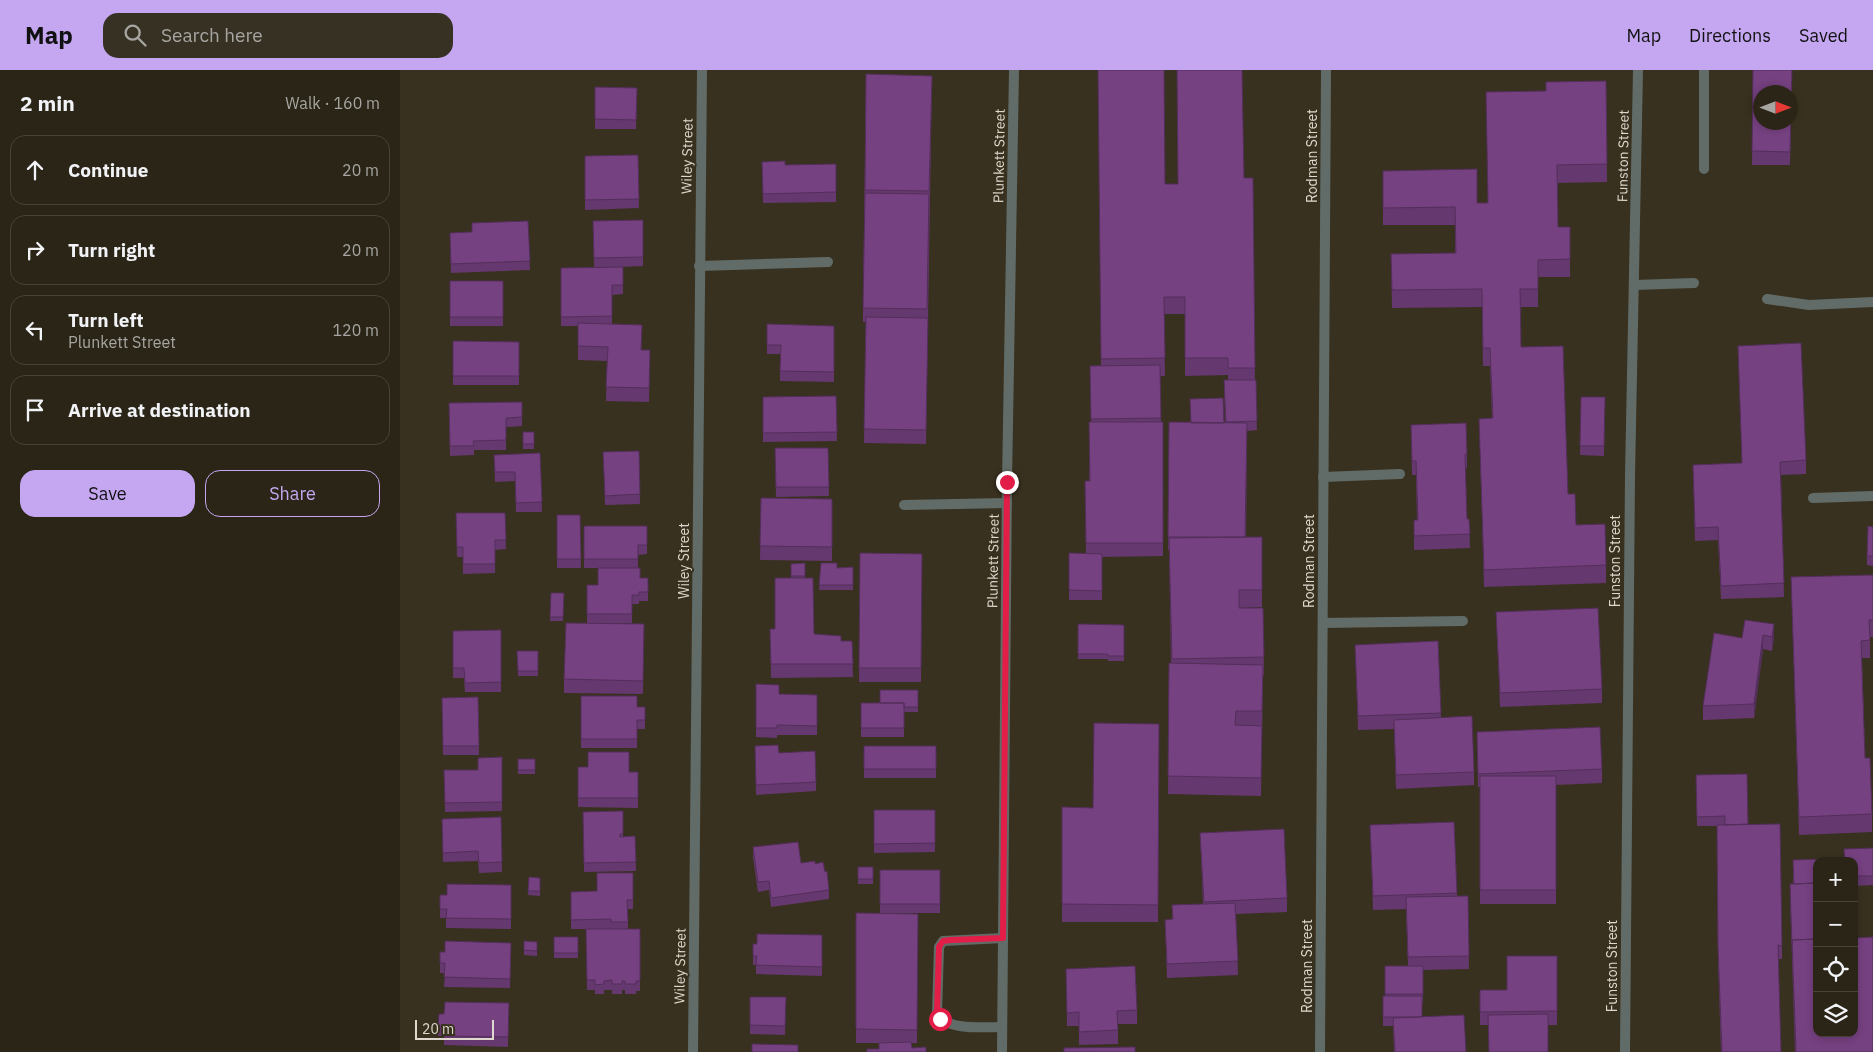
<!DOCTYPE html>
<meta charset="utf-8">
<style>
:root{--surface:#2b2517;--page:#373124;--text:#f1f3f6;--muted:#a6a5a1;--line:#474236;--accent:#c5a7f1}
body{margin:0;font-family:"IBM Plex Sans",sans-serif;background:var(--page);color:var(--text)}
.controls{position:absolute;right:15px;bottom:15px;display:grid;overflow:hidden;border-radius:10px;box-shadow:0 2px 8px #0003}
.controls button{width:45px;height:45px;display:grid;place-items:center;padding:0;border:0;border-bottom:1px solid var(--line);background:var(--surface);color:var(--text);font:25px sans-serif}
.compass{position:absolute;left:1353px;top:15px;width:45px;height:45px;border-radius:50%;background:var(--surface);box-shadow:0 2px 8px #0003;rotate:90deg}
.scale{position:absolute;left:15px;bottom:12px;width:79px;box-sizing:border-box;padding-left:5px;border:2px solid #ded8cd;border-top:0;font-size:14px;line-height:18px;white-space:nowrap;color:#ded8cd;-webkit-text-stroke:4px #39311f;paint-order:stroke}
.stop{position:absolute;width:15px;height:15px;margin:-11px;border:4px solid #e11d48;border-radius:50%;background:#fff}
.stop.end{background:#e11d48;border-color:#fff;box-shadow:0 1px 5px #0008}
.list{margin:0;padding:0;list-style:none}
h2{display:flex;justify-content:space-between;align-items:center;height:65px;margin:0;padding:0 20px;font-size:21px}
h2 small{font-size:16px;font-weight:400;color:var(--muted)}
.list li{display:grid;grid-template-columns:32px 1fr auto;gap:15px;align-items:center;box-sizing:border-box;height:70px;margin:0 10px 10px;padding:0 10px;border:1px solid var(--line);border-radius:15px}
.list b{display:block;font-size:19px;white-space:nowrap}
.list p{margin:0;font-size:16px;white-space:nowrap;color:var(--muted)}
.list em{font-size:16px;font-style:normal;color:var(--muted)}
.actions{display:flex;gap:10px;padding:15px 20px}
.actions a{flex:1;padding:11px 0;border:1px solid var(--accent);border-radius:15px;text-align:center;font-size:18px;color:var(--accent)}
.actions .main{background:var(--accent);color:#111}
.icon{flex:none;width:28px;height:28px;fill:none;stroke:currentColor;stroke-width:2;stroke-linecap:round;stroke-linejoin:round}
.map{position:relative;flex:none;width:1473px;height:982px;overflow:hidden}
header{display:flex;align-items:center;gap:30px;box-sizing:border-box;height:70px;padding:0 25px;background:var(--accent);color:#111}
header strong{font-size:24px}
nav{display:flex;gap:28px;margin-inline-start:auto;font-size:18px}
.search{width:350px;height:45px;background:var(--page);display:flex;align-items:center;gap:12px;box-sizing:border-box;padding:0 18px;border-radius:15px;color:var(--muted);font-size:19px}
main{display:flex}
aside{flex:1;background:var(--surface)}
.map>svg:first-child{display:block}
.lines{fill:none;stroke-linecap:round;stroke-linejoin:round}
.lane{stroke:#616c68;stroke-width:10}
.street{stroke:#616c68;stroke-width:10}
.wall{fill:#65386f}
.shaded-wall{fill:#532e5a}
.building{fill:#764181;stroke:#532e5a;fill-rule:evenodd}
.route{stroke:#e11d48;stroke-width:6}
.labels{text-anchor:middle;stroke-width:4;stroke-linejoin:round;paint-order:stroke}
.street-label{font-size:14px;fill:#ded8cd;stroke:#39311f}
</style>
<header>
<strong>Map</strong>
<div class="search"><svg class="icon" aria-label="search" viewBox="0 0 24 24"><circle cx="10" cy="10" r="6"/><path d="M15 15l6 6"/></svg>Search here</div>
<nav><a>Map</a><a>Directions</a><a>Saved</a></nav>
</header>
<main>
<aside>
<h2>2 min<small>Walk · 160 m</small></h2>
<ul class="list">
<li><svg class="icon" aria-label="ahead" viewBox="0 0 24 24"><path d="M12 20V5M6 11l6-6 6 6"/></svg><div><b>Continue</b></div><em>20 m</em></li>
<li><svg class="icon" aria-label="right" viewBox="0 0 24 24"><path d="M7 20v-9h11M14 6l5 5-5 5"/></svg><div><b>Turn right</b></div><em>20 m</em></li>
<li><svg class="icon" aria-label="left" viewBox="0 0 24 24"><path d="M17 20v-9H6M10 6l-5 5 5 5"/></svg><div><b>Turn left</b><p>Plunkett Street</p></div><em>120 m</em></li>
<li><svg class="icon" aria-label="arrive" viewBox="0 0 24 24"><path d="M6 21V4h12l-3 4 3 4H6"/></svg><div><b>Arrive at destination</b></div></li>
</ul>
<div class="actions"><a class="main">Save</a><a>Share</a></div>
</aside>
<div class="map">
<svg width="1473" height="982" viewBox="0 0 1473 982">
<rect width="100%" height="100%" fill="#39311f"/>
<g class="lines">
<path class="lane" d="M1304,99v-99
M299,196l129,-4
M1234,215l60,-2
M1367,229l42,6 64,-3
M923,407l77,-3
M504,435l103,-2
M923,553l140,-2
M602,957c-18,0 -54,4 -65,-13l2,-67 4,-6 60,-3"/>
<path class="street" d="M1413,428l60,-2
M293,982l9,-982
M602,982l5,-570 7,-412
M920,982l6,-982
M1225,982l5,-576 8,-406"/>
</g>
<path class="wall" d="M698,0l67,114h13l66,-6h9l2,202 2,50 -10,1 -1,106h16v70l-23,1h24l1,67h-1l-2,121 -93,-2 1,-131h2l-2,-113h-1l1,-128 56,1 -1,-43h4v-5l-43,1v-62h-21l1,62h-5l1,46h2v134l-61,1v43h-33v-47h17l-1,-72h4l2,-59 -1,-42 11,-14z
M1353,0h39l-2,95h-38z
M466,4l66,2 -6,368 -62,-1 2,-121h-3v-14z
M1206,11l1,101 -49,1v44h12v50h-32v30h-17v40l47,147 8,31 30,40v18l-122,4 -5,-168 13,-1 -2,-52h-7l-1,-59 -90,1 -1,-54 64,-1v-28h-72v-54l94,32h10l59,-112z
M195,17l42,1 -1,41h-41z
M238,85l1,53 -54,2v-54z
M362,92l23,3 51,-1v38l-73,1z
M243,150v46l-49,2 -1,-47z
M128,151l2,49 -79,3 -1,-40 22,-1v-9z
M223,197v27l-11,1v29l30,26h8l-1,52 -43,-1 1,-40 -29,-1v-34h-17v-58z
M50,211h53v45h-53z
M367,254l67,2v56l-54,-1v-27h-13z
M53,271l66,1v43h-66z
M1338,276l68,114v14l-25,1 3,122 -63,2 -3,-59 -23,1 -2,-76 49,-2z
M436,326l1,45 -74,1v-45z
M1181,327h24l-1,59 -24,-1z
M122,332v24l-16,1v23h-32v5l-24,1 -1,-53z
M1011,355l56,29v14h-2l2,51h2l1,29 -56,2v-30h3l-1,-45h-4z
M123,362h11v17h-11z
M375,378h53l1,48 -53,1z
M239,381l1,53 -35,1 -2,-53z
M140,383l2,59h-26l-1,-31 -20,1 -1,-27z
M361,428l71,1v62l-72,-1z
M56,443h49l1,36 -11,1v23l-32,1v-17h-6z
M157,445h23l1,53h-24z
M184,456h63v28l-9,1v13l2,10h8v23h-9v3h-7v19l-22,1h34l-1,70 -79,-1v-14l23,-56v-38h11l10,-17h-24z
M1473,457v39l-6,-1v-9z
M460,483l62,1 -1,128h-62z
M405,493v15l9,56 27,7h11l1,36 -82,1 -1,-49h5l16,-51v-14z
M421,493l16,5 16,-1v23h-34z
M1473,505v62h-3v21h-8l3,100 7,56v18l-73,3 -8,-258z
M151,523h13l-1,28h-13z
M1096,542l106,77v14l-102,4z
M1345,550l29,18 -2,13 -9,-2 -9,69 -51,2v-14l39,-68z
M678,554l46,1v36h-16v-2h-30z
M101,560v62h-36l-1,-14h-11v-47z
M1038,571l3,76 33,55v13l-78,4 -2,-60 -36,1 -3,-85z
M117,581h21v25h-20z
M356,614l23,10 38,1v40h-40v3l-21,-1z
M518,620v22h-14v25h-43v-34h19z
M181,626l56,11h8v22h-8v19h-56z
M78,627l1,58h-36l-1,-57z
M759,654l-1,198h-96v-115l31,1z
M1077,662l125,37v14l-46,2v119h-76v-117h-2z
M355,676l24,7 37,29v9l-60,4z
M464,676h72v32h-72z
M102,687v54l-57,1 -1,-42h34z
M118,689h17v15h-17z
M178,697l51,5h9v36l-60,-1z
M1296,705l52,50 34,121v13h-4l3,93h-60l-3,-91 -1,-135h-20z
M474,740h61v42l-61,1z
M223,741v26l12,-1 1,35 -52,1 -1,-60z
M101,747l1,55 -23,1 -1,-12 -35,1 -1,-43z
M1054,752l3,74h11l1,73 -46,1v33h-1v14l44,35h-72l-1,-26h-10v-30h2v-30h23l-2,-57 -33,1 -3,-85z
M800,763l87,65v14l-51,2 2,61 -71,3 -2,-58 7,-1v-14l31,-1z
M353,777l48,16 14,1 10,8 4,18v9l-58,8 -2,-17 -11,2 -5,-35z
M1473,778v37l-18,1 1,52 17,114h-78l-5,-155 3,-13v-24l24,1 37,172v-172z
M458,797h15v17h-15z
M480,800h60v43h-60z
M233,803v36h-5v20h12v62h-4v3h-11v-4h-3v4h-10v-4h-8v4h-9v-4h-8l-1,-61h-15v-37l26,-1z
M129,807l11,1v18l-12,-1z
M111,815v44l-65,-1v-10h-6v-23h7z
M456,843l62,1 -1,129h-5l-33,6v-6h8h-31z
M422,865v41l-66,-2v-9h-3v-9l4,-12z
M154,867h24v21h-24z
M124,871l13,1v14l-13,-1z
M111,873l-1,45 -66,-1 1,-14h-5v-10l5,-11z
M1157,886v69h-77v-35h27z
M666,899l71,41v14h-19v20l-39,1v-19h-12z
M350,927h36l-1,38 -35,-1z
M109,933l-1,44 -64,-2v-9h-6v-10l6,-12z"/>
<path class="shaded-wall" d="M1374,554v14l-2,13v-14z
M1363,565v14l-9,69v-14z"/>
<path class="building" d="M698,0h66l1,114h13l-1,-114h65l2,108h9l2,190h-27v-10h-43v-61h-21l1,61 -64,1z
M1353,0h39l-2,82 -38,-1zM1360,22h30v30h-30z
M466,4l66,2 -3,115 -64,-1z
M1206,11l1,83 -50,1 1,62h12v32l-32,1v29h-18l1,58 42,-1 5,148h7l1,31 29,-1 1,41 -122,5 -5,-151 14,-1 -3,-70h-7l-1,-59 -90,1 -1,-36 65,-1 -1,-46 -72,1v-37l94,-2v34h11l-2,-111 60,-1v-9z
M195,17l42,1 -1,32 -41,-1z
M238,85l1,44 -54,1v-44z
M385,91v4l51,-1v28l-73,2 -1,-32z
M465,123l64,1 -2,115 -64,-1z
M243,150v37l-49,1 -1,-37z
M128,151l2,40 -79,3 -1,-31 22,-1v-9z
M223,197v18h-11v31l-51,1v-49z
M50,211h53v36h-53z
M466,247l62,1 -2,112 -62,-1z
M178,253l64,2 -1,25h9l-1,38 -43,-1 2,-40 -30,-1z
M367,254l67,2v46l-54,-1 1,-26h-14z
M53,271l66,1v34h-66z
M1401,273l5,117 -26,2 4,121 -63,3 -3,-59 -23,1 -2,-63 49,-2 -4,-117z
M760,295l1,53 -70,1 -1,-53z
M824,310h32l1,41 -31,1z
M436,326l1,36 -74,1v-36z
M1181,327h24l-1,49h-24z
M823,328l1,25h-33l-1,-24z
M122,332v15l-16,1v22l-33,1 1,5h-24l-1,-43z
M689,352h74v121h-77l-1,-62h5z
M769,352l78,1 -2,114h-77z
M1066,353l1,31h-2l2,65h2l1,15 -56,2v-16h4l-2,-59h-4l-1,-36z
M123,362h11v12h-11z
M375,378h53l1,39h-53z
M239,381l1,43 -35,2 -2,-44z
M140,383l2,49 -26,1 -1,-31h-20l-1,-17z
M361,428l71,1v48l-72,-1z
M56,443h49l1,27h-11v24h-32v-17h-6z
M157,445h23l1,44h-24z
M184,456h63v19h-9v14h-54z
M1468,456l5,1v29h-6z
M862,467v53h-23v18h24l1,49 -92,2 -3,-121z
M460,483l62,1 -1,114h-62z
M669,483l33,1v37l-33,-1z
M405,493v13h-14v-12z
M421,493h16v5l16,-1v18h-34z
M198,498h42v10h8v14h-9v3h-7v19h-45v-29h11z
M1473,505v45h-4l1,20 -9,1 4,117h5l2,56 -73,3 -8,-240z
M375,508h38l1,56 27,2v5h11l1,23h-82l-1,-35h5z
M151,523h13l-1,24h-13z
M1198,538l4,81 -102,4 -4,-81z
M1345,550l29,4 -2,13 -9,-2 -9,69 -51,2 11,-73 28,5z
M166,553l78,1 -1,57 -79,-2z
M678,554l46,1v31h-16v-2h-30z
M101,560v52l-36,1 -1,-15h-11v-37z
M1038,571l3,72 -83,3 -3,-71z
M117,581h21v20h-20z
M769,593l94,2 -1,46h-26l-1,14 27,1 -1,52 -93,-2z
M356,614l23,1v9l38,1v31l-40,-1v3h-21z
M480,620h38v17h-14v-4h-24z
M181,626h56v11h8v13h-8v19h-56z
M78,627l1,49h-36l-1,-48z
M461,633h43v25h-43z
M1072,646l2,56 -78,3 -2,-55z
M694,653l65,1 -1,181 -96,-1v-97l31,1z
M1200,657l2,42 -124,5 -1,-42z
M378,675l1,8 36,-2 1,31 -60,3 -1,-39z
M464,676h72v23h-72z
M188,682h41v20h9v26h-60v-31h10z
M102,687v45l-57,1 -1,-33h34v-12z
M118,689h17v11h-17z
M1347,704l1,50 -23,1v-9l-28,1 -1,-42z
M1080,706h76v114h-76z
M474,740h61v33l-61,1z
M223,741v23h-3v3l15,-1 1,26 -52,1 -1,-51z
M101,747l1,45 -23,1 -1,-12 -35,2 -1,-34z
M1054,752l3,71 -84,3 -3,-71z
M1380,754l2,122 -4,-1 3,107h-59l-4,-105 -1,-122z
M884,759l3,69 -83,4 -4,-69z
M398,772l3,21 14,-2v3l8,-2 2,10 2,-1 2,19 -58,8 -2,-17 -11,1 -5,-35z
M1473,778v28h-19v-15h-9l-1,-12z
M1423,789v2h-6v22l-23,1 -1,-24z
M458,797h15v12h-15z
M480,800h60v34h-60z
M197,803h36v27h-6l1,22h-17v-3l-40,1v-28l26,-1z
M129,807l11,1v13h-12z
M1454,812l2,56h-2z
M1417,813v56l-25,1v4l-2,-60z
M47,814l64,1v34l-65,-1 1,-9h-7v-14h7z
M1068,826l1,60 -61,1 -2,-60z
M835,833l3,58 -71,3 -2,-44 8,-1 -1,-14z
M456,843l62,1 -1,116 -61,-1z
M186,859h54v52h-4v3h-11v-3h-3v3h-10v-4l-8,1v3l-9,1v-5h-8z
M357,864l65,1v32l-66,-2 1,-9h-4v-12h4z
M154,867h24v16h-24z
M1473,867v115h-77l-4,-112 25,-1v94h37v-95z
M45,871l66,2 -1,36 -66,-2 1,-14h-5v-11h5z
M124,871l13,1v9l-13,-1z
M1107,886h50v55l-77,1v-22h27z
M735,896l2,44 -20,1 1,19 -39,2v-20l-12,1 -1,-44z
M985,896h38v28h-38z
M983,926h39v21h-39z
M350,927h36l-1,29 -35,-1z
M45,932l64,1 -1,34 -64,-1v-9l-6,-1 1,-12h5z
M1148,944v38h-59l-1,-37z
M1064,945l2,37h-71l-2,-34z
M511,972l1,6 14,-1v5h-59v-3h12v-6z
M352,974l46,1v7h-46z
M735,977v5h-71v-4z"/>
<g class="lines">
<path class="route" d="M540,949l-3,-5 2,-67 4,-6 8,-1 52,-2 4,-456"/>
</g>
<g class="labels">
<g class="street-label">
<text transform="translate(287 86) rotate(-89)" y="5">Wiley Street</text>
<text transform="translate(599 86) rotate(-89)" y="5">Plunkett Street</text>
<text transform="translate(912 86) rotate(-90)" y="5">Rodman Street</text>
<text transform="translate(1223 86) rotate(-89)" y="5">Funston Street</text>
<text transform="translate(284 491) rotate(-90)" y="5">Wiley Street</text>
<text transform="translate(593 491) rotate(-89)" y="5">Plunkett Street</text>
<text transform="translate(909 491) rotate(-90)" y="5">Rodman Street</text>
<text transform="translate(1215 491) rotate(-90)" y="5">Funston Street</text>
<text transform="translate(280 896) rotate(-89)" y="5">Wiley Street</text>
<text transform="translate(907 896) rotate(-90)" y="5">Rodman Street</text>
<text transform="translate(1212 896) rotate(-90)" y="5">Funston Street</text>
</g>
</g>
</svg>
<div class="controls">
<button>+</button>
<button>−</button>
<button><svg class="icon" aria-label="locate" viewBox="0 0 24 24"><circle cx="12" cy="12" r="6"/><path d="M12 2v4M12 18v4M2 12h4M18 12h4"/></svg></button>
<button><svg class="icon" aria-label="layers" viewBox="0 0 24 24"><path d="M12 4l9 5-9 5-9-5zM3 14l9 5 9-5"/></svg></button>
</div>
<svg class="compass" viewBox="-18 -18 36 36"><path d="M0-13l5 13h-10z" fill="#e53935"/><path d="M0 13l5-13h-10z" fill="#a6a5a1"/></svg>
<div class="scale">20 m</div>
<div class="stop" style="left:540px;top:949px"></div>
<div class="stop end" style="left:607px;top:412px"></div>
</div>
</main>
